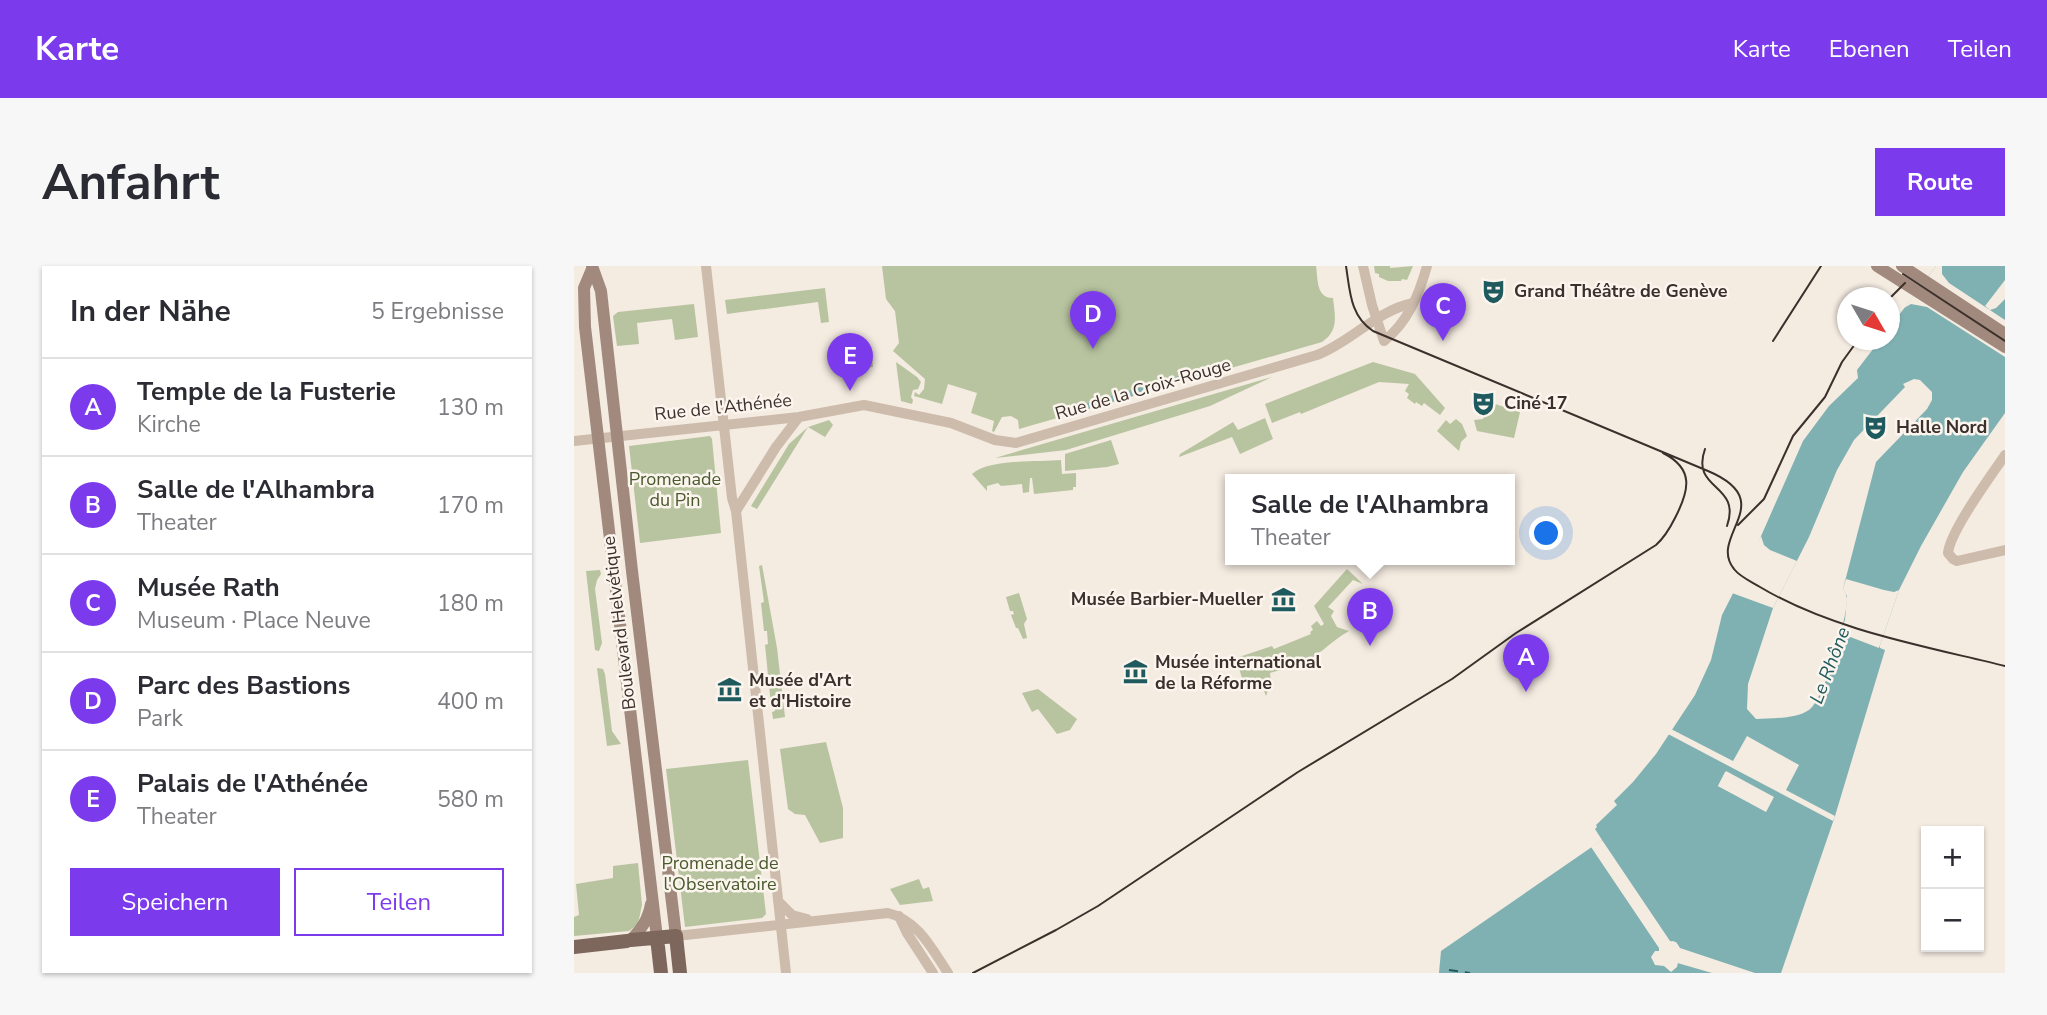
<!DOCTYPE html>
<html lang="de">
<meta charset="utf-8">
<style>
:root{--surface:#fff;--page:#f7f7f7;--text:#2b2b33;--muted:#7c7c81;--line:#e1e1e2;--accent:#7c3aed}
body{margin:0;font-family:"Nunito Sans",sans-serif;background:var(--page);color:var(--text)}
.controls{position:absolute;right:21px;bottom:21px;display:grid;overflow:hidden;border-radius:0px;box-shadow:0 2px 5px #0004}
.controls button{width:63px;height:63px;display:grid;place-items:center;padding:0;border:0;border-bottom:2px solid var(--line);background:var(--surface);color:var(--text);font:35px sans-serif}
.compass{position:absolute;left:1263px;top:21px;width:63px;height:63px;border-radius:50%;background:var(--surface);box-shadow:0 2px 5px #0004;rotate:129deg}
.you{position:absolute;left:973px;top:268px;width:24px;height:24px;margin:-18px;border:5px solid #fff;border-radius:50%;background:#1a73e8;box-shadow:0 0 0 10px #1a73e833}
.badge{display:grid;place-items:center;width:46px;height:46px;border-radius:50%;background:var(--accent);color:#fff;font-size:23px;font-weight:700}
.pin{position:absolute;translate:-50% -58px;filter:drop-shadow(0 2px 4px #0008)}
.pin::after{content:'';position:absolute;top:37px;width:24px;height:21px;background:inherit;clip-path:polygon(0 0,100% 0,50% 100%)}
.popup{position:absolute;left:651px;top:208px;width:290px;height:91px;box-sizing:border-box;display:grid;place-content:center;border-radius:0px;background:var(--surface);filter:drop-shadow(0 2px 5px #0005);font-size:23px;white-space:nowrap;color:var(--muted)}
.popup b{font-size:26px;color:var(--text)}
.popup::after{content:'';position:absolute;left:50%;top:100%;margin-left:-14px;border:14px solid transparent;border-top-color:var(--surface)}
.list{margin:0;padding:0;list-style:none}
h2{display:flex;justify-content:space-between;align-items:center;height:91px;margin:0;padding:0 28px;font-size:30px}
h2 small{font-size:23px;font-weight:400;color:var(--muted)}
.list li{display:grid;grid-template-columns:46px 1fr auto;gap:21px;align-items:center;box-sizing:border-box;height:98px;padding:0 28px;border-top:2px solid var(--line)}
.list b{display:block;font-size:26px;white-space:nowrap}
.list p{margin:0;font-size:23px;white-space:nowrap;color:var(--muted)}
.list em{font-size:23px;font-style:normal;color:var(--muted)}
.actions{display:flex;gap:14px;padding:21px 28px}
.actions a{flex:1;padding:16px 0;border:2px solid var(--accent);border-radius:0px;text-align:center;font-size:24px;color:var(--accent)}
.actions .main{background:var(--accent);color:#fff}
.map{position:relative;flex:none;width:1431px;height:707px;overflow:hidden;border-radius:0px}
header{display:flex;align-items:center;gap:42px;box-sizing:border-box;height:98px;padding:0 35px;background:var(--accent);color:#fff}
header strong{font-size:33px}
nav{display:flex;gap:38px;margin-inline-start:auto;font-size:24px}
.intro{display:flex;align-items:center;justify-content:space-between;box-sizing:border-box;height:168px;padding:0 42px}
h1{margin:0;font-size:49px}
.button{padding:18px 32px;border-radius:0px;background:var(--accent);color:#fff;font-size:24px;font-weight:700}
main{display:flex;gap:42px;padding:0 42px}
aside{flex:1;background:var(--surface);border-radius:0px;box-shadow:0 2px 5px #0004}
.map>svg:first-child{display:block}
.green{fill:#b8c4a0}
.water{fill:#7fb0b2;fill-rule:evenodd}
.pier{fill:#f4ebe1;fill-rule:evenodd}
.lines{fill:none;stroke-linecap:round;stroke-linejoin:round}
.ferry{stroke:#1f5a5e;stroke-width:2;stroke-dasharray:9 7;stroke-linecap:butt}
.tertiary{stroke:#cdbbac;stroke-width:10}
.secondary{stroke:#a18a7d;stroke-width:12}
.primary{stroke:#7d675c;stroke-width:14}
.tram{stroke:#3b302b;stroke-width:2}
.labels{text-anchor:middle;stroke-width:5;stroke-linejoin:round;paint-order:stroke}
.poi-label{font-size:18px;font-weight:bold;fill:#3b302b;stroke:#fbf5ee;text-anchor:start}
.street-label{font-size:18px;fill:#3b302b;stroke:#fbf5ee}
.park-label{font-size:18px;fill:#4a5a2e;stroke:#fbf5ee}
.water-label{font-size:19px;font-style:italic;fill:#1f5a5e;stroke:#fbf5ee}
</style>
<header>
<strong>Karte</strong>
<nav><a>Karte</a><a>Ebenen</a><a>Teilen</a></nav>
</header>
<div class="intro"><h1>Anfahrt</h1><a class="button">Route</a></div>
<main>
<aside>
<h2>In der Nähe<small>5 Ergebnisse</small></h2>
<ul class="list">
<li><span class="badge">A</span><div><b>Temple de la Fusterie</b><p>Kirche</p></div><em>130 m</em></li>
<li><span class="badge">B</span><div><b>Salle de l'Alhambra</b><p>Theater</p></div><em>170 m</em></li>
<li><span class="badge">C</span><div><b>Musée Rath</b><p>Museum · Place Neuve</p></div><em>180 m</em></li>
<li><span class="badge">D</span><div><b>Parc des Bastions</b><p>Park</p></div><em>400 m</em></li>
<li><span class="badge">E</span><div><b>Palais de l'Athénée</b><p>Theater</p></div><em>580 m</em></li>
</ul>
<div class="actions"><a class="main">Speichern</a><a>Teilen</a></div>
</aside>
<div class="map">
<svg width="1431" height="707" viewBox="0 0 1431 707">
<rect width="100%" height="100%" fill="#f4ebe1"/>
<path class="green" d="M308,0h434c2,13 0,32 17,32 2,18 6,33 -11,44l-303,87 -1,-9 -7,-4 -9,1 -8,15 -2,-1 2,-10 -23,-8 6,-20 -29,-9 -6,20 -28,-8 1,-4 4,3 5,-6 1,-10 -32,-28 6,-8 -4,-32 -9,-12z
M800,0h16v2l23,-2 -6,14 -5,-1 -1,2h-13l-9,-4v-3l-4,-1z
M251,22l4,34 -8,1 -3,-21 -91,12 -2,-14z
M120,38l4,33 -23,3 -3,-21 -35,4 2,21 -22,2 -4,-30 5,-4z
M297,82l2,19 -28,3 -1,-5 3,-3 -1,-3 -3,-2 -1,-6z
M322,96l21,15 4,5 -3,7 -5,1 -2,7 2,3 -1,4 -11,-3z
M799,96l42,12 30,34 -5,7 -16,-12 -2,3 -6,-4 -1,2 -8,-6 2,-4 -4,-3 4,-7 -30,-2 -78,32 -1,-2 -28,11 -7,-19z
M698,111l-62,29 -144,44 -71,8z
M915,136l31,10 -6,26 -37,-7 -3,-11 9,-1z
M691,152l8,21 -33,15 -8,-17 -53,20 1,-3 53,-32 5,8z
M882,153l6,5 5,12 -6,6 -2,9 -22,-20 9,-11 4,4z
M255,154l4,5 -8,12 -17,-10 -51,82 -6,-3 38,-62 19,-17z
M136,170l2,3 9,94 -81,10 -11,-97z
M537,174l8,24 -12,3 -42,4v-17z
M487,194l1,14 14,-1v14h-3v3l-39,4 -2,-16h-2l-1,14 -6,1 -1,-9 -21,2 -3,-3 -11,3v5l-15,-17c16,-15 66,-12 89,-14z
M188,299l15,83 8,69 -12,2 -1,-7 3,-1 -1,-6h-3l-6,-60 3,-1 -1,-13h-3l-3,-28 3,-1 -5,-36z
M773,303l16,15 -10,-4 -25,27 6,4 -3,5 6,11 12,4c-18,10 -32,27 -51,34 -9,4 -19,5 -28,8l1,10 -5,13 -6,-16 -16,5 -8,-27 36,-12 2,3 37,-15 -1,-2 3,-2 -2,-4 6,-5 4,5 3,-2 -10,-18z
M26,304l1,4 -4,6 -2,9 7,54 -3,8 -4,-1 -9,-79z
M445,327l8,26 -3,5 3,14 -4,1 -5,-11h-2l-5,-13 3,-1 -1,-3h-3l-4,-14z
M23,402l6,1 2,5 7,57 9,13 -14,2z
M464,423l39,30 -7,11 -13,4 -19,-25 -6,3 -10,-19z
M252,476l17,66v30l-23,5 -15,-28 -10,-1 -7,-5 -8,-60z
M174,494l18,154 -4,4 -77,9 -19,-158z
M64,597l4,42 -4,19 -9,7 -55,5v-19l5,-2 -3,-31 37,-6v-12z
M345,613l4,10 6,-2 4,14 -33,4 -10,-16z"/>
<path class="water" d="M1362,0h69v14l-20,26 5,4 6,-2 9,-9v114l-42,59 -42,74 -22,44 -19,55v3l5,2 -50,166 -54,157h-342l2,-22 161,-111 -7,-11 2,-2 -1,-2 21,-20 -3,-4 19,-19 23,-28 39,-59 16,-35 11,-45 32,-63 49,-111 26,-35 29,-28 -1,-8 23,-30h10v-13zM1340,113l6,1 12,12v8l-5,9 -51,53 -33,127c3,4 3,5 4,10 0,19 -22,100 -38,111 -13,9 -37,8 -53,9l-9,-10 1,-25 25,-76 36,-71 28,-67 17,-30 51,-53 -2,-3zM1175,474l46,27 -11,18 -46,-26zM1151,506l48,25 -7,14 -48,-25zM1099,675c11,6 6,16 4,26l-6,5 -7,-6 -9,-1 -4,-8 4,-6h4z
M636,101l1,6 -138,40 -2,-5z"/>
<path class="pier" d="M1362,0h6v8l7,9 56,37v37l-78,-50 -16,-3 -7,4z
M1187,270l3,9 6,5 27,11 -24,47 -41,-15z
M1272,313l38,11 10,2 5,-2 -20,58 -39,-15 5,-13 2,-24 -4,-7z
M1097,463l62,32 14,-25 52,29 -13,25 49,26 -2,5 -165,-87zM1176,479l40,23 -7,12 -41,-22z
M1152,505l48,26 -8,15 -48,-26zM1153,510l42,22 -5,9 -41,-23z
M1028,574l68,101 6,1 4,6 75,25h-43l-38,-11 3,-11 -5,-6 -2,-1 -4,6 -7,5v-7l-68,-101z"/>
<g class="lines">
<path class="ferry" d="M875,704l21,3"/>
<path class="tertiary" d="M132,0l26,232 4,13 50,462
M789,0l9,39 12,36c24,-19 35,-46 43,-75
M0,175l225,-24 65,-12 87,18 44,17 21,3 301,-88c34,-13 59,-44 96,-52
M1431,189c-14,21 -55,76 -57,98l5,6 4,2 48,-11
M162,245l40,-64 23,-30
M204,635l14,14 15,4
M325,650l8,17 26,40
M102,670l212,-23c30,7 44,36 60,60"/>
<path class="secondary" d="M18,0l9,25 31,280 44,365
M1303,0l128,81
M1328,0l103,68
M18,3l-8,19 1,39 72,611
M53,675l4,-1c11,-12 17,-20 20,-36"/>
<path class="primary" d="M83,672l4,35
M57,674l45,-4 4,37
M0,681l53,-6"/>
<path class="tram" d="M772,0c4,25 4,50 27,65l335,140c73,31 -1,65 26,98 6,8 18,13 26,18 72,43 164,59 245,79
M1329,8l102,67
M1316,32l15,-15
M1199,75l48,-75
M1131,183c-15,42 37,34 22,77
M1164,259l26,-26 29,-63 32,-39 17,-35 16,-22
M399,707l83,-43 42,-24 200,-134 154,-93 64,-46 140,-88c9,-8 14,-17 19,-27 14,-27 20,-49 -12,-65"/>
</g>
<defs>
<symbol id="theatre-bare" viewBox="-9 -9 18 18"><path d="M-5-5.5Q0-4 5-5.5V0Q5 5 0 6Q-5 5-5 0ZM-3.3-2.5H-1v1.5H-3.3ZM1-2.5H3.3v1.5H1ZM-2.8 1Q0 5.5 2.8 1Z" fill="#1f5a5e" stroke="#fbf5ee" stroke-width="2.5" paint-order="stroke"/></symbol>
<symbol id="museum-bare" viewBox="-9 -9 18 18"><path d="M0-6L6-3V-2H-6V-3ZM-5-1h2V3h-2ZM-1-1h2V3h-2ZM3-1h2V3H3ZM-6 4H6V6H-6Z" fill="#1f5a5e" stroke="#fbf5ee" stroke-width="2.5" paint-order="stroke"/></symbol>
</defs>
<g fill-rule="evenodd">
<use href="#theatre-bare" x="902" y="8" width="35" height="35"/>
<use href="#theatre-bare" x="892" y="120" width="35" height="35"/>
<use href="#theatre-bare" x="1284" y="144" width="35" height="35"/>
<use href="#museum-bare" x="692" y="316" width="35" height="35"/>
<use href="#museum-bare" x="544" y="388" width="35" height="35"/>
<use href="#museum-bare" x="138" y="406" width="35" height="35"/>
</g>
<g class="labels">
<g class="poi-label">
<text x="940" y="31">Grand Théâtre de Genève</text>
<text x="930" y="143">Ciné 17</text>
<text x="1322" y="167">Halle Nord</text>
<text x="689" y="339" text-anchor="end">Musée Barbier-Mueller</text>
<text x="581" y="402">Musée international<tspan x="581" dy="21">de la Réforme</tspan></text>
<text x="175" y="420">Musée d'Art<tspan x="175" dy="21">et d'Histoire</tspan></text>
</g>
<g class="street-label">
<text transform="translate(569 123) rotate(-16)" y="6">Rue de la Croix-Rouge</text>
<text transform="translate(149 141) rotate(-6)" y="6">Rue de l'Athénée</text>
<text transform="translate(45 357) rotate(-97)" y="6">Boulevard Helvétique</text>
</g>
<g class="park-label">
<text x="101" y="219">Promenade<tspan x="101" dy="21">du Pin</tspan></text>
<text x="146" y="603">Promenade de<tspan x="146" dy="21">l'Observatoire</tspan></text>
</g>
<g class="water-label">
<text transform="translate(1255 399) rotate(-69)" y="7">Le Rhône</text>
</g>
</g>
</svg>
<div class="controls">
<button>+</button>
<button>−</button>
</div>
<svg class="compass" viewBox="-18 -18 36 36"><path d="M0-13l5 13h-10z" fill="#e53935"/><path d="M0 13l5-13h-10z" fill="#7c7c81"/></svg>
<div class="you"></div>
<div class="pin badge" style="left:952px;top:426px">A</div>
<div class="pin badge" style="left:796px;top:380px">B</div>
<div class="popup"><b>Salle de l'Alhambra</b>Theater</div>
<div class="pin badge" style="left:869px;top:75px">C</div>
<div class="pin badge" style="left:519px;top:83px">D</div>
<div class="pin badge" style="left:276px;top:125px">E</div>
</div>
</main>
